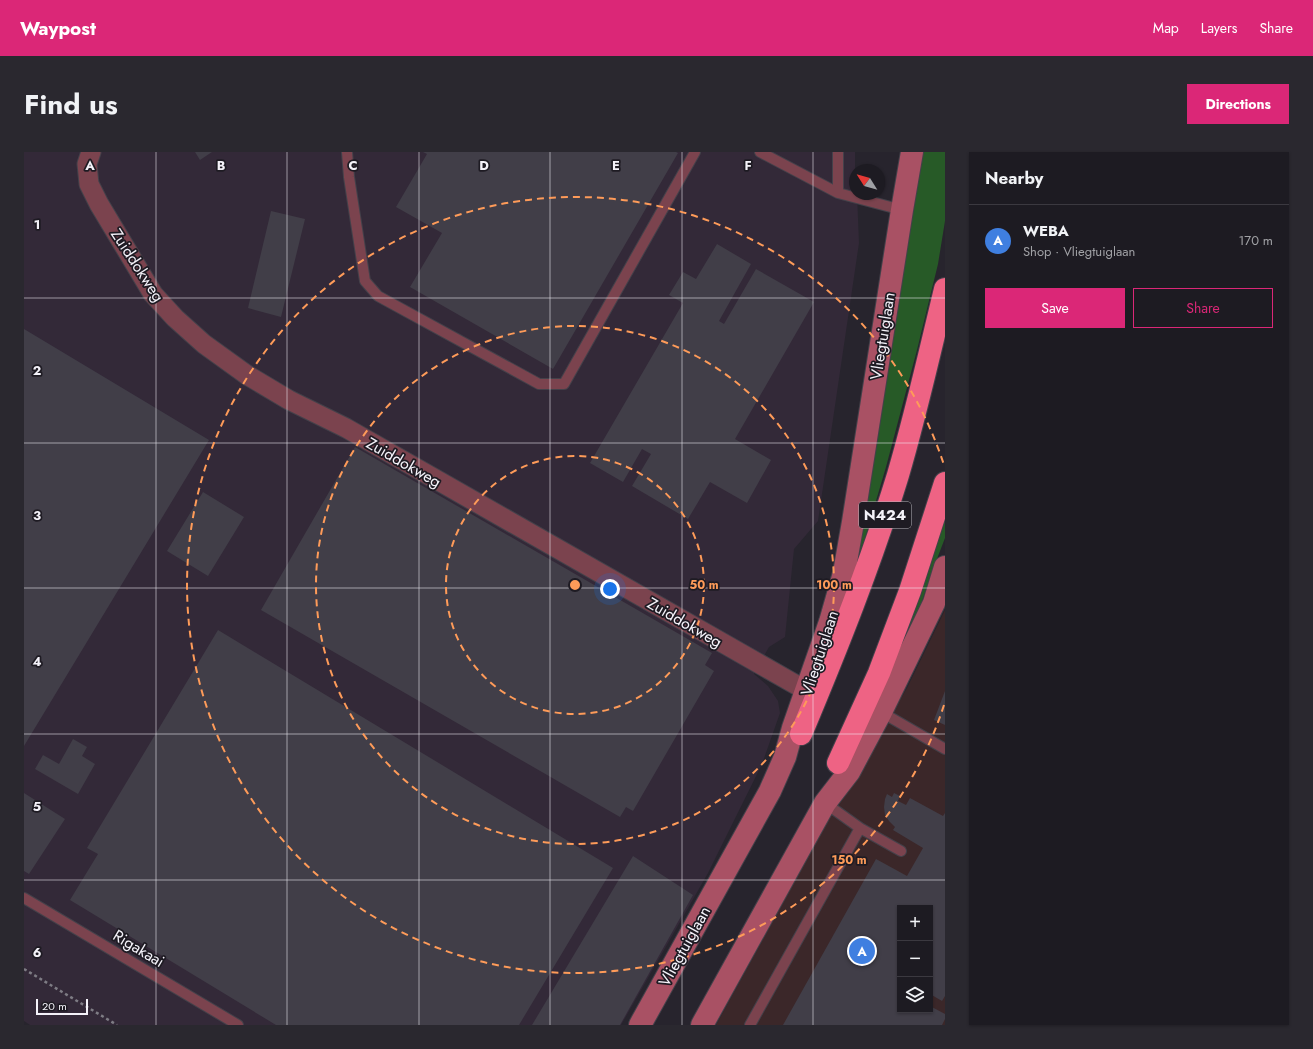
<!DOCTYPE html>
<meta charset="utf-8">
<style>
:root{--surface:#1d1b22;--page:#2a282f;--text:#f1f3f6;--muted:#a0a1a5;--line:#3b3940;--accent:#db2777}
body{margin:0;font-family:Jost,sans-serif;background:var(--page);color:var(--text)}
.controls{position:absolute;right:12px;bottom:12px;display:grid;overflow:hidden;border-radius:0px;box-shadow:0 1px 3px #0004}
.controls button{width:36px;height:36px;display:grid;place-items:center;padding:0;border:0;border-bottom:1px solid var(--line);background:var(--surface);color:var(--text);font:20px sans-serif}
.compass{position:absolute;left:825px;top:12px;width:36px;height:36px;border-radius:50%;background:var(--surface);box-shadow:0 1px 3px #0004;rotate:307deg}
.scale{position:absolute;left:12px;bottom:10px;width:52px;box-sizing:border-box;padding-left:4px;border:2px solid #f4f2f9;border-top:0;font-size:11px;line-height:14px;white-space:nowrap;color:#f4f2f9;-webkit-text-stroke:3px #1e1b23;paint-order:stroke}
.you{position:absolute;left:586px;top:437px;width:14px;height:14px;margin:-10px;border:3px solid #fff;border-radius:50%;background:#1a73e8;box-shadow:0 0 0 6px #1a73e833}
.badge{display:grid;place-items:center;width:26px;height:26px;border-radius:50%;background:var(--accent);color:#fff;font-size:13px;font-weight:700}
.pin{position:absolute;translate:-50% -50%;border:2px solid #fff;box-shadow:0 1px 4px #0006}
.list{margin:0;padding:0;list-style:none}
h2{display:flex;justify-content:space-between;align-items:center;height:52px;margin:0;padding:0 16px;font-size:17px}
h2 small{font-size:13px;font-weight:400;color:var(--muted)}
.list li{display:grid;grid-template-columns:26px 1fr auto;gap:12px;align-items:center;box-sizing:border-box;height:72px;padding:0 16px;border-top:1px solid var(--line)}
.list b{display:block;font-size:15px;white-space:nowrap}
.list p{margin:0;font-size:13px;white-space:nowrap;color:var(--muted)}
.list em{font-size:13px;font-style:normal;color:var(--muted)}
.actions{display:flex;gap:8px;padding:12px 16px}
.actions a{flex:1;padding:9px 0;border:1px solid var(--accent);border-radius:0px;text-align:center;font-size:14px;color:var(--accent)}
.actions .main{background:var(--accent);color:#fff}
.icon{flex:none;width:22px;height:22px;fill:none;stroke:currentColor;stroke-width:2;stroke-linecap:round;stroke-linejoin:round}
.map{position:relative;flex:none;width:921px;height:873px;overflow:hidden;border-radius:0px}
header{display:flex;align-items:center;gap:24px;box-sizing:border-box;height:56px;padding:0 20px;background:var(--accent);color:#fff}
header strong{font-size:19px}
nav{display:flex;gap:22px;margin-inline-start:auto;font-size:14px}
.intro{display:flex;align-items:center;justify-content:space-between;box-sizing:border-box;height:96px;padding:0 24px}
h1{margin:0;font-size:28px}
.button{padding:10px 18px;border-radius:0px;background:var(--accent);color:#fff;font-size:14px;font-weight:700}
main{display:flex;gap:24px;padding:0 24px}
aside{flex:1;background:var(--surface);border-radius:0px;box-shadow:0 1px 3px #0004}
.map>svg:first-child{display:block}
.commercial{fill:#3b2729;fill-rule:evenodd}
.industrial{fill:#332938}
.green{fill:#275a27}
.building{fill:#413e48}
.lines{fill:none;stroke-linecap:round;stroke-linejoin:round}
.lane-casing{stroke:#44414a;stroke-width:12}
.street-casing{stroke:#44414a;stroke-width:21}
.secondary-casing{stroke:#44414a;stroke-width:24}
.highway-casing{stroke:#44414a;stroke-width:24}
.path{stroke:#7e7c84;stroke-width:2.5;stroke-dasharray:3 3;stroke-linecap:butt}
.lane{stroke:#7b434e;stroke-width:10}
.street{stroke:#7b434e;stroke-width:19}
.secondary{stroke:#a95164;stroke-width:22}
.highway{stroke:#ee6384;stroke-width:22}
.grid{fill:none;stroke:#f4f2f9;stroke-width:1;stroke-opacity:0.55}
.ring{fill:none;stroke:#fe9b59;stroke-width:2;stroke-dasharray:7 5}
.labels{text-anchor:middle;stroke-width:3.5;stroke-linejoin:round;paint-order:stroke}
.shield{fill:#1e1b23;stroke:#b4b2b9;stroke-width:1}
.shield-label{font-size:15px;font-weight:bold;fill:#f4f2f9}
.street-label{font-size:16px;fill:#f4f2f9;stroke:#1e1b23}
.grid-label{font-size:13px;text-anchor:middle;font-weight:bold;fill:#f4f2f9;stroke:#1e1b23;stroke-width:3.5;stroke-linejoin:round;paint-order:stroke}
.centre{fill:#fe9b59;stroke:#1e1b23;stroke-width:2}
.ring-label{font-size:12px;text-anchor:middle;font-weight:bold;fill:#fe9b59;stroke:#1e1b23;stroke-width:3.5;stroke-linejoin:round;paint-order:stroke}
</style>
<header>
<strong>Waypost</strong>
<nav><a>Map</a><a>Layers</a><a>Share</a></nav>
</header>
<div class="intro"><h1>Find us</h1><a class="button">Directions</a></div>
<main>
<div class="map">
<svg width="921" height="873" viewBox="0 0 921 873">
<rect width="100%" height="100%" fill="#27242d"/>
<path class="commercial" d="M921,458v415h-229l127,-232 64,-105zM876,756h30v102h-30z"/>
<path class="industrial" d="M0,0h831v42h2l2,49 -41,278 -24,28 -9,88 -16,10 -15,27 14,12 10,15 2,12 -18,51 -54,109 -87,152h-591l-6,-4z"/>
<path class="green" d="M894,0h27v69l-7,43 -21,86 -31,117 -41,139z
M921,364v22l-15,39 -10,30 -37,81z"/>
<path class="building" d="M171,0h17l-12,8z
M399,0h253l2,1 -125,216 -143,-82 32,-54 -46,-26 31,-53z
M247,59l34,8 -24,98 -33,-9z
M693,92l34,20 -32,57 5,3 32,-55 58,33 -79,137 36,21 -24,43 -37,-21 -22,37 -56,-33 19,-32 -9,-5 -19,33 -33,-19 93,-160 -14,-8 14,-23 13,7z
M0,177l185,111 -185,306z
M331,295l357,206 -7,12 9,6 -81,140 -7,-4 -6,10 -359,-207z
M179,340l41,25 -36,59 -41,-25z
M194,478l395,238 -94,157h-243l-206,-125 28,-46 -11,-6z
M921,539v34l-11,-5z
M49,587l14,8 -5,9 13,8 -17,30 -43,-25 8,-14 16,9z
M0,641l41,26 -36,55 -5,-3z
M870,641l6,3 -2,5 8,4 4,-7 33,18 2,-3v183l-3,5 -12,-7v-86h-30v102h30v-4l15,8v5l-3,6h-159l93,-166 31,17 16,-28 -30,-18 2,-3 -6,-6 -4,-6 -1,-8 1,-8 2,-5 5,3z
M609,704l60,39 -73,130h-88z"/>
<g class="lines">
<defs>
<path id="lane" d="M323,0l2,25 16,104 13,15 161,88h25l131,-232
M736,0l78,41 64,17
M814,0v41
M857,560l64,37
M801,651l35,25
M0,746l214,127
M726,873l110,-197 41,23"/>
<path id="street" d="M67,0l-4,12 2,20 10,20 54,90 22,24 29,26 43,31 42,25 57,28 461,263"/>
<path id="secondary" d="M616,873l130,-234 15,-34 8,-29 37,-106 14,-49 9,-51 49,-312 10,-58
M678,873l123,-222 24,-31 32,-60 53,-109 11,-36"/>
<path id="highway" d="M777,582c36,-86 70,-171 97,-259 18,-61 32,-124 47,-186
M814,611l41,-90 31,-82 35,-108"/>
</defs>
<use href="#lane" class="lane-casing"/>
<use href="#street" class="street-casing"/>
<use href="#secondary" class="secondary-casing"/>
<use href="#highway" class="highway-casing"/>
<path class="path" d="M0,817l93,56"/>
<use href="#lane" class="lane"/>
<use href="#street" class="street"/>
<use href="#secondary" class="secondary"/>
<use href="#highway" class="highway"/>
</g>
<path class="grid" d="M132,0v873M263,0v873M395,0v873M526,0v873M658,0v873M789,0v873M0,146h921M0,291h921M0,436h921M0,582h921M0,728h921"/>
<g class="ring">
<circle cx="551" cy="433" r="129"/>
<circle cx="551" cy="433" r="259"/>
<path d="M920 553A388 388 0 1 1 920 313"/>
</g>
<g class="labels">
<rect class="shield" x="835" y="350" width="52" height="26" rx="3"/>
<g class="shield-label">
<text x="861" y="368">N424</text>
</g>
<g class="street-label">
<text transform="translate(114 113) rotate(57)" y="6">Zuiddokweg</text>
<text transform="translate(858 184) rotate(-81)" y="6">Vliegtuiglaan</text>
<text transform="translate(380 310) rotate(30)" y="6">Zuiddokweg</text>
<text transform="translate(661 470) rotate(30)" y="6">Zuiddokweg</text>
<text transform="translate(795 501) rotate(-72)" y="6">Vliegtuiglaan</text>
<text transform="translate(660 794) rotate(-61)" y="6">Vliegtuiglaan</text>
<text transform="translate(115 796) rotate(31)" y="6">Rigakaai</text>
</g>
</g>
<g class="grid-label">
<text x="66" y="18">A</text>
<text x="197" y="18">B</text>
<text x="329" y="18">C</text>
<text x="460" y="18">D</text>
<text x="592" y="18">E</text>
<text x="724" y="18">F</text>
<text x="13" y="77">1</text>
<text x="13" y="223">2</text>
<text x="13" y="368">3</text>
<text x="13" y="514">4</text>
<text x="13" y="659">5</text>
<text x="13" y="805">6</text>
</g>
<circle cx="551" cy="433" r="6" class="centre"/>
<g class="ring-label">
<text x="680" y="437">50 m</text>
<text x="810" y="437">100 m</text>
<text x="825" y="712">150 m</text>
</g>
</svg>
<div class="controls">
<button>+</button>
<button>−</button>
<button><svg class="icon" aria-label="layers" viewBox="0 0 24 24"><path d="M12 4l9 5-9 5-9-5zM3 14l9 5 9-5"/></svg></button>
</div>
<svg class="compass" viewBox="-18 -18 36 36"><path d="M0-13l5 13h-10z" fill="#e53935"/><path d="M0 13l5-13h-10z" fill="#a0a1a5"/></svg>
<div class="scale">20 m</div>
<div class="you"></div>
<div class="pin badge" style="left:838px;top:799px;background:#3f7fe0">A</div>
</div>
<aside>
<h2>Nearby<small></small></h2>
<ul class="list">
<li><span class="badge" style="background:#3f7fe0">A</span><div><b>WEBA</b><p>Shop · Vliegtuiglaan</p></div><em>170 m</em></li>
</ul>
<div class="actions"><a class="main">Save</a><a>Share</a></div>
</aside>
</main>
